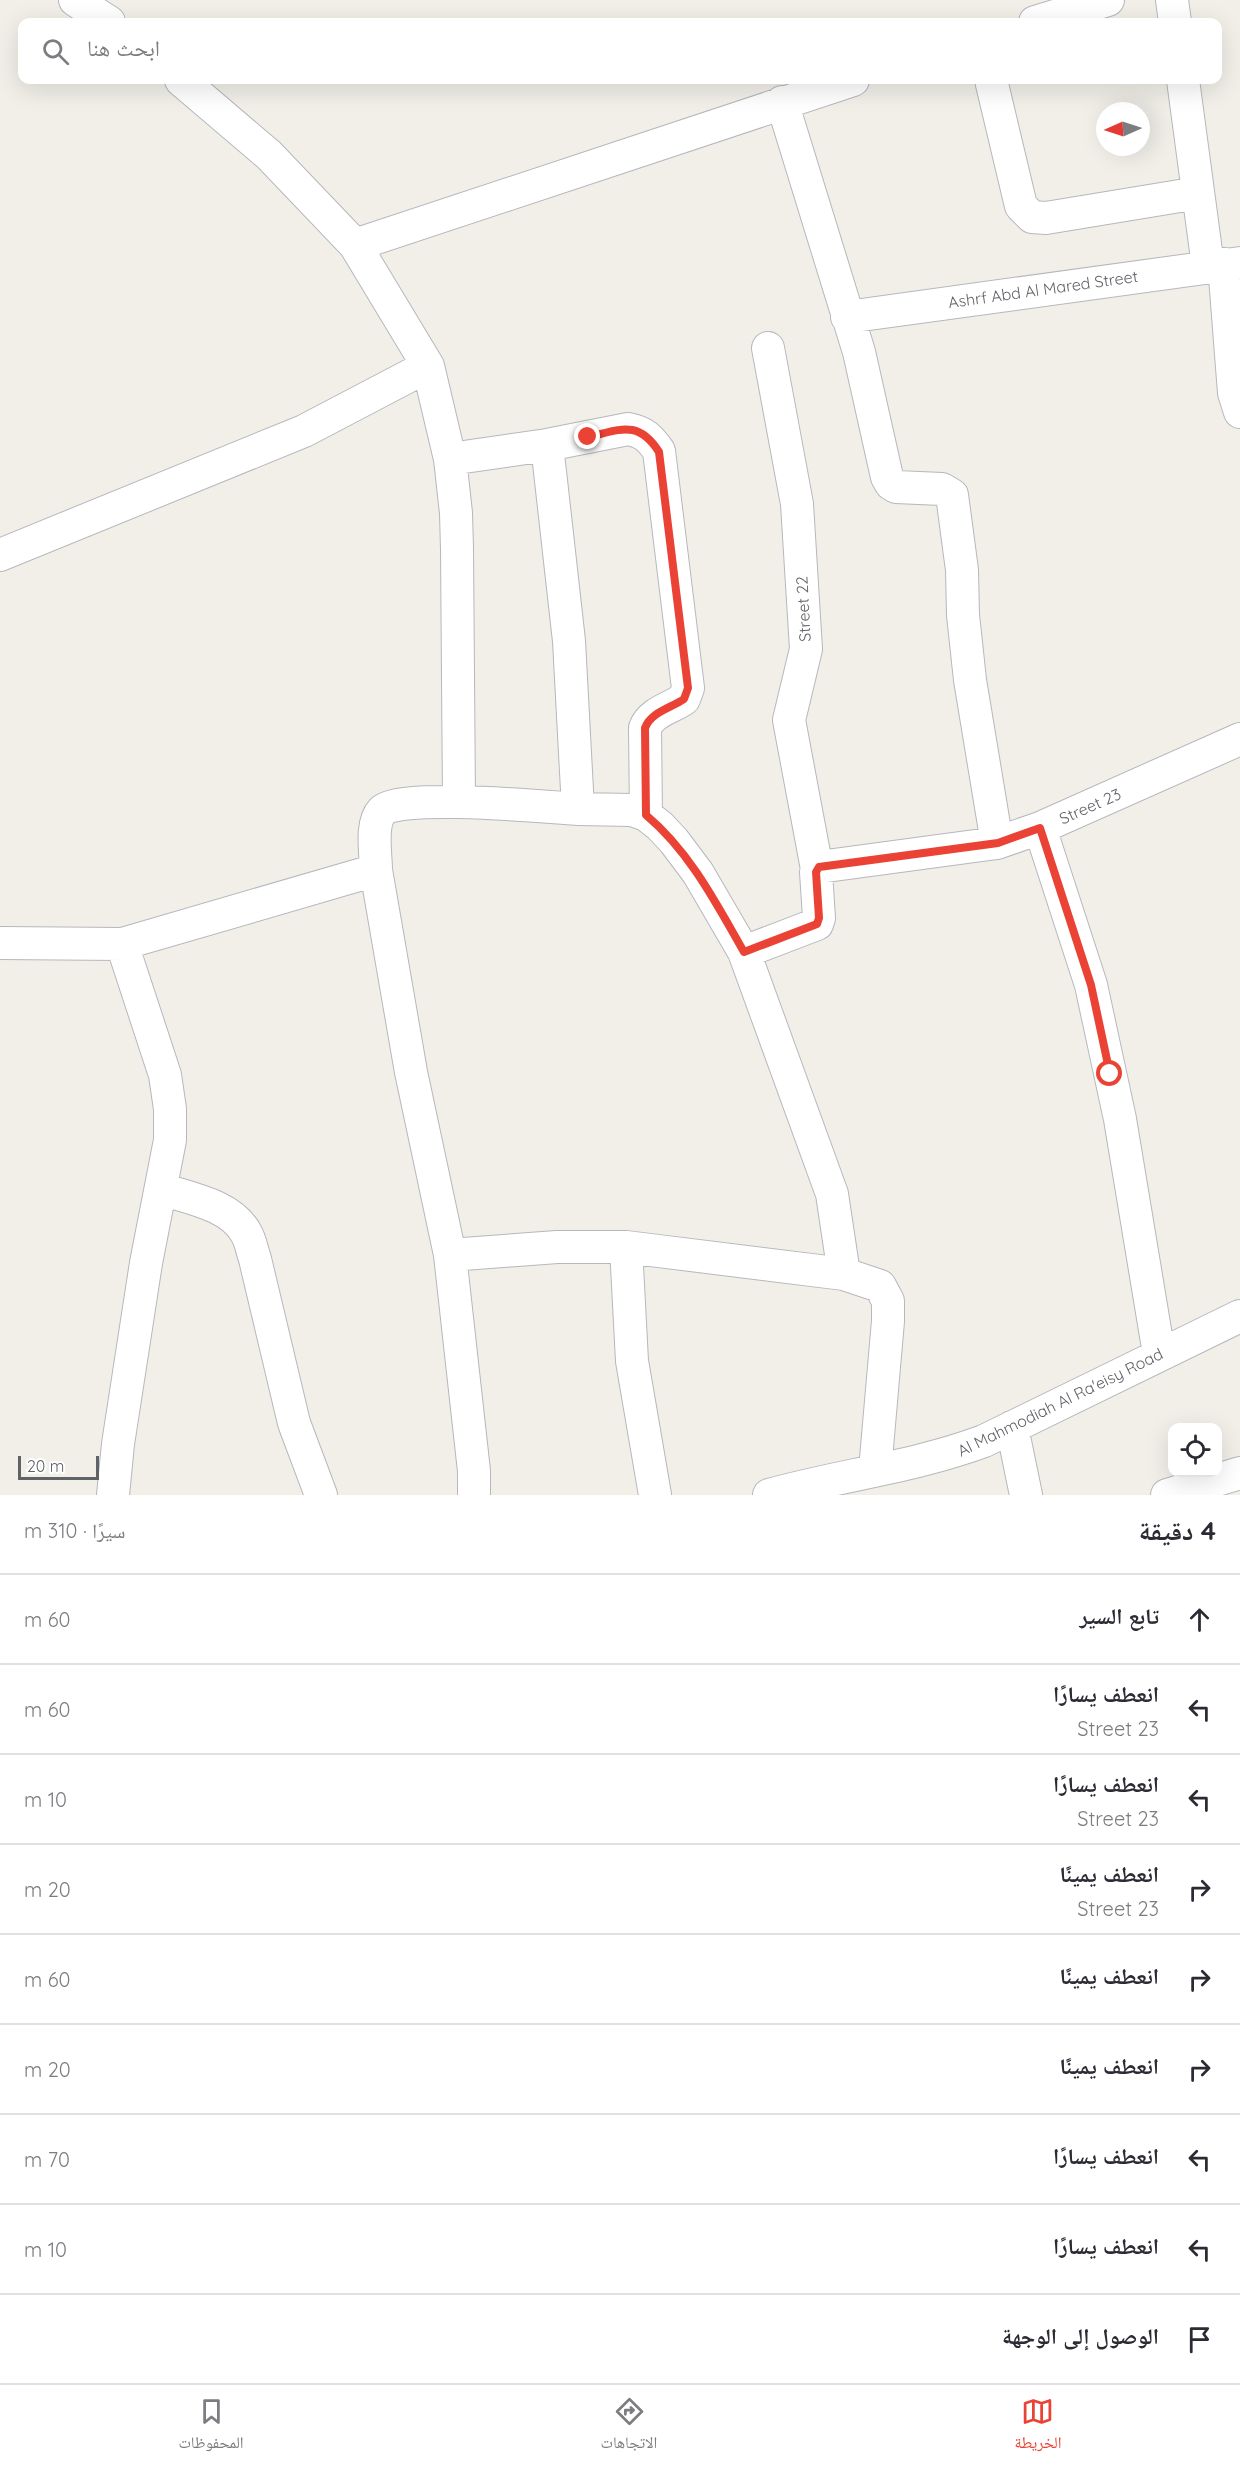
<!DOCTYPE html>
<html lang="ar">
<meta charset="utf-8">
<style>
:root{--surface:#fff;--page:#f2f2f3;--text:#2b2b33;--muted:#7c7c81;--line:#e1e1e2;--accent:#ea4335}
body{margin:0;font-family:Quicksand,"Noto Naskh Arabic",sans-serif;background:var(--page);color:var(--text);direction:rtl}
.controls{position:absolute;right:18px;bottom:18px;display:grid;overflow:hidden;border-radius:12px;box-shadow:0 6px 24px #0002}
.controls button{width:54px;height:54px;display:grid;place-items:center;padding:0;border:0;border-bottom:2px solid var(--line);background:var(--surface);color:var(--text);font:30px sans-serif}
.compass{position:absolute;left:1096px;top:102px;width:54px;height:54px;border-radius:50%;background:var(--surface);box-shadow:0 6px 24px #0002;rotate:267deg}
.scale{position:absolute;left:18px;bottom:15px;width:81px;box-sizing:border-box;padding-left:6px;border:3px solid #5f6368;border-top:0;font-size:16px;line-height:21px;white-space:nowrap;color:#5f6368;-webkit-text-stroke:4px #fff;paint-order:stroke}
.stop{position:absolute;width:18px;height:18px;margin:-14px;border:4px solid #ea4335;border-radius:50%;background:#fff}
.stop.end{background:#ea4335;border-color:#fff;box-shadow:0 2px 6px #0008}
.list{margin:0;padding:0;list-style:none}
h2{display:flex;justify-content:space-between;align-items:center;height:78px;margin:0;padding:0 24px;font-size:26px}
h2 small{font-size:20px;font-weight:400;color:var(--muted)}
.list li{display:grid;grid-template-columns:39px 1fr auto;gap:18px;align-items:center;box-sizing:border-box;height:90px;padding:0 24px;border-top:2px solid var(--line)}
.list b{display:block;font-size:22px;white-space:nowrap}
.list p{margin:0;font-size:20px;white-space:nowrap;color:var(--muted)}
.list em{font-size:20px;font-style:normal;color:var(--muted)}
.icon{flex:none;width:33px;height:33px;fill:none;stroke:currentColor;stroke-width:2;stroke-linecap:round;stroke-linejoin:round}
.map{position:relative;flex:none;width:1240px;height:1495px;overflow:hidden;direction:ltr}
.search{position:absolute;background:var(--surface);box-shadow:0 6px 24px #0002;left:18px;right:18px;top:18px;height:66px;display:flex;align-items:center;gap:15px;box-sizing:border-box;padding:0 21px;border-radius:12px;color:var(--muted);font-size:22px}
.sheet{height:888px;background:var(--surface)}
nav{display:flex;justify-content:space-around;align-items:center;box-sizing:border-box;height:84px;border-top:2px solid var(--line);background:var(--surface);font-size:16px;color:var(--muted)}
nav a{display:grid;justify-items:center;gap:3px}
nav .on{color:var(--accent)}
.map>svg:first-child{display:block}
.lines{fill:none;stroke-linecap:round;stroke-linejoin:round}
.minor-casing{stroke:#b5b8bc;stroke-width:34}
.minor{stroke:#fff;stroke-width:32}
.route{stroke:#ea4335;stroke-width:8}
.labels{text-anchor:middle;stroke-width:6;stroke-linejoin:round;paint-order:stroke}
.street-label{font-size:16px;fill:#5f6368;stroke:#fff}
</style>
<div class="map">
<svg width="1240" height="1495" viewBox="0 0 1240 1495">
<rect width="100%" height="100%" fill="#f1efe8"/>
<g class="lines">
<defs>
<path id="minor" d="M75,0l34,22
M1172,0l3,22
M1035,22l73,-22
M181,80l88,75 86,90 73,121 22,93 97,-14 81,-16c16,3 22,9 31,22l29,237 -4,11c-13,9 -33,13 -39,29l1,87
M991,80l30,126 11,11 14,1 152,-25
M1183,80l25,186
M782,102l77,250 28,125 4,7 5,3 46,2 10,6 10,75 1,45 7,65 27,163
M355,245l498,-165
M1224,264l10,129 6,19
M847,317l393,-54
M768,348l29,156 9,145 -17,71 28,149
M547,445l22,196 9,168 54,1 14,5 14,11 14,15 24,32 46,79 88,242 12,80 36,12 8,15v20l-13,149
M450,459l6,54 1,36 2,253
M0,555l304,-124 124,-65
M1040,828l51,157 29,134 39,235
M376,870c0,-16 -6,-46 6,-59 16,-18 165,-4 196,-2
M0,943l122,1
M744,952l73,-28 2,-6 -3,-46 3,-5 178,-24 43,-15 200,-89
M161,1189c28,9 70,16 85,44 5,8 6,18 9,26l39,164 27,72
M626,1247l6,114 23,134
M450,1255l107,-8h69l218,27
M1012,1427l14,68
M113,1495l5,-51 28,-181 24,-123v-31l-5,-34 -43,-131 254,-74 35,202 39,183 24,216v24
M769,1495c72,-20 145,-28 215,-54l256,-125
M1167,1495l73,-22"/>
</defs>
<use href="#minor" class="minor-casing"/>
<use href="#minor" class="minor"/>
</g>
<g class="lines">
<path class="route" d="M588,437c32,-7 50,-18 71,15l29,236 -4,11c-13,9 -33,13 -39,29l1,87c44,37 70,88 98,137l73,-28 2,-6 -3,-46 3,-5 179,-24 42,-15 51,157 19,89"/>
</g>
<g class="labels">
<g class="street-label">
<text transform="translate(1043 289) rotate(-8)" y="6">Ashrf Abd Al Mared Street</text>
<text transform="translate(803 609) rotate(-93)" y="6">Street 22</text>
<text transform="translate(1090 806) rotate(-24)" y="6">Street 23</text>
<text transform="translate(1060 1402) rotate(-26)" y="6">Al Mahmodiah Al Ra'eisy Road</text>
</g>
</g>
</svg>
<div class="controls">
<button><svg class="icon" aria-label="locate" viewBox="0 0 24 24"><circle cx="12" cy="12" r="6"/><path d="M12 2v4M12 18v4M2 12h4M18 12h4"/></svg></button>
</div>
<svg class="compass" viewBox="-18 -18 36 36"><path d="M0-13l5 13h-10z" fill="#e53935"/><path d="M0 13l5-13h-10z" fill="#7c7c81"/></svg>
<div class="scale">20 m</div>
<div class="stop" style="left:1110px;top:1074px"></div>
<div class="stop end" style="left:588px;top:437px"></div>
<div class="search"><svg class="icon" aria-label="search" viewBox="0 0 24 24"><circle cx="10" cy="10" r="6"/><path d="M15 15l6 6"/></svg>ابحث هنا</div>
</div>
<section class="sheet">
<h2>4 دقيقة<small>سيرًا · 310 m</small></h2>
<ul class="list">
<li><svg class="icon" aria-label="ahead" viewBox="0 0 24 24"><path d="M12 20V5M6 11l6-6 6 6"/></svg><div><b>تابع السير</b></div><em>60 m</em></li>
<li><svg class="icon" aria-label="left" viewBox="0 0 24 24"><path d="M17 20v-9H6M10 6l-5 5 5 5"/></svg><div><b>انعطف يسارًا</b><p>Street 23</p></div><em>60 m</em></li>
<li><svg class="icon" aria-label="left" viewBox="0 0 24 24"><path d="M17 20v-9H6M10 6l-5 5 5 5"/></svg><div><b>انعطف يسارًا</b><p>Street 23</p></div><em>10 m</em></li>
<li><svg class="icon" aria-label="right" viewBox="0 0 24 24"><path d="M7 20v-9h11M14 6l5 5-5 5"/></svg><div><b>انعطف يمينًا</b><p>Street 23</p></div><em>20 m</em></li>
<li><svg class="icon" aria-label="right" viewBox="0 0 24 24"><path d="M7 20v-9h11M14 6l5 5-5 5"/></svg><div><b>انعطف يمينًا</b></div><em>60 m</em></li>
<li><svg class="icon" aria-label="right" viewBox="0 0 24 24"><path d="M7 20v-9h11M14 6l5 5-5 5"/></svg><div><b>انعطف يمينًا</b></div><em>20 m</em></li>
<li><svg class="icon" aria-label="left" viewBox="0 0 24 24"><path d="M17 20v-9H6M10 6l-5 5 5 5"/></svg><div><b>انعطف يسارًا</b></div><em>70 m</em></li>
<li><svg class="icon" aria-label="left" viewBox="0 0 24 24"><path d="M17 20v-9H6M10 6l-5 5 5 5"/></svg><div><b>انعطف يسارًا</b></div><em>10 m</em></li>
<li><svg class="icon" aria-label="arrive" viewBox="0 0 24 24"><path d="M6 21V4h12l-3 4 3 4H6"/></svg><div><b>الوصول إلى الوجهة</b></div></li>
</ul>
</section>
<nav>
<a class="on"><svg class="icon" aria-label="map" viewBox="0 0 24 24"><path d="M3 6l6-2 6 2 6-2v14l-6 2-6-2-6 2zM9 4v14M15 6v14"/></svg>الخريطة</a>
<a><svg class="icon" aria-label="directions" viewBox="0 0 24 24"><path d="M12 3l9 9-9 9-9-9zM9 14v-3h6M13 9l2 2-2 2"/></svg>الاتجاهات</a>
<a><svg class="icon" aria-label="saved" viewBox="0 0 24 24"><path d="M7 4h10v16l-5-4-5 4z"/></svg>المحفوظات</a>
</nav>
